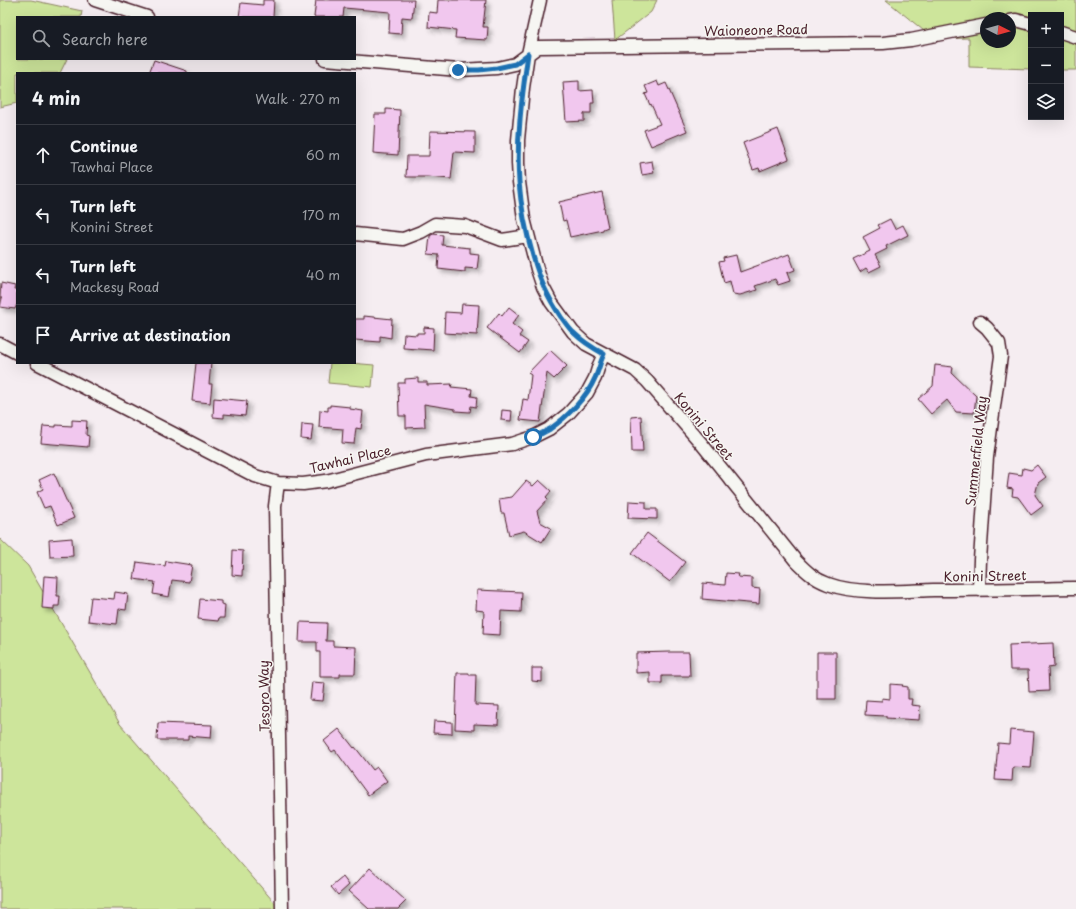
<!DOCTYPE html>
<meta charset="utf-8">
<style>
:root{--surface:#171b24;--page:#20242c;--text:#f1f3f6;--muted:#9ea1a6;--line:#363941}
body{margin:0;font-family:"Playpen Sans",sans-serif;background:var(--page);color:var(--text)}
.controls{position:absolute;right:12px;top:12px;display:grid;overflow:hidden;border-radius:0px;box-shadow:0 4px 16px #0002}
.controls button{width:36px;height:36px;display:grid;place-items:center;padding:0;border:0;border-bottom:1px solid var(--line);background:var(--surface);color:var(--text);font:20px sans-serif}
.compass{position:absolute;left:980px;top:12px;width:36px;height:36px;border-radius:50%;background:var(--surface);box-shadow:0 4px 16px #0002;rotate:96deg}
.stop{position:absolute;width:12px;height:12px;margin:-9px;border:3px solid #1f6fb2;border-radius:50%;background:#fff}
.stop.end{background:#1f6fb2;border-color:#fff;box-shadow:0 1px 4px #0008}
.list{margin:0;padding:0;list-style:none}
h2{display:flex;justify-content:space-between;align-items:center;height:52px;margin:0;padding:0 16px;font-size:17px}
h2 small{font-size:13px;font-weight:400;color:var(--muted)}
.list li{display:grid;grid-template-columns:26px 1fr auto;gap:12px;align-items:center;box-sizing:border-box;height:60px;padding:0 16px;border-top:1px solid var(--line)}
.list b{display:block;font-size:15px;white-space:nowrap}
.list p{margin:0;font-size:13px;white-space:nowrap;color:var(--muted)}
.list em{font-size:13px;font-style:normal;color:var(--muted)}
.icon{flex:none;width:22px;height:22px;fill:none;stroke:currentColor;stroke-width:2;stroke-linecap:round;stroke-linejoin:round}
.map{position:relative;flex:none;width:1076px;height:909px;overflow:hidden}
.search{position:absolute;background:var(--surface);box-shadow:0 4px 16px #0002;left:16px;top:16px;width:340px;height:44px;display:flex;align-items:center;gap:10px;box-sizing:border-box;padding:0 14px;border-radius:0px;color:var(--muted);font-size:15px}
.panel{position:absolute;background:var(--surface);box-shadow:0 4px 16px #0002;left:16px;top:72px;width:340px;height:292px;border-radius:0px}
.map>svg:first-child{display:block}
.green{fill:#cde59b;stroke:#8c8263;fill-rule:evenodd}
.building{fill:#f1c7ee;stroke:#4a1f2b;filter:url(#shadow)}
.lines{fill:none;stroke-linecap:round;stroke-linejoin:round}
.street-casing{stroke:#4a1f2b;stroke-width:15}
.street{stroke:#f6f6f2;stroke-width:12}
.route{stroke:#1f6fb2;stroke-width:5}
.labels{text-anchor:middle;stroke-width:3;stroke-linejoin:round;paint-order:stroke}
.street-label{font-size:13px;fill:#4a1f2b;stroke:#f6f6f2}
</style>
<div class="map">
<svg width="1076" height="909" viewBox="0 0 1076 909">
<defs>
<filter id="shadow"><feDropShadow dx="3.5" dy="3.5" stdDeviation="2" flood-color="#0004"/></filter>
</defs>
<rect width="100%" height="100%" fill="#f5edf1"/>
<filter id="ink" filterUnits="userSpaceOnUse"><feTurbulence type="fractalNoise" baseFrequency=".025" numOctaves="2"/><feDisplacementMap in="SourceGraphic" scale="8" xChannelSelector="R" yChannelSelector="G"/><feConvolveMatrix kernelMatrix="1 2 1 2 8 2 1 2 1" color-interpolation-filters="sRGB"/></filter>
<g filter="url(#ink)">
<path class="green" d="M0,0h31l51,11 -1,6h-64v42h50l-7,14h-43v30l-17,4z
M612,0h45l-6,12 -36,28z
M886,0h190v70h-15v-55h-30v54l-62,-2v-29l-35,1zM986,18h24v24h-24z
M330,363h20l24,2 -2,22 -44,-4z
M0,539l28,27 92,158 160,185h-280z"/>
<path class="building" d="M263,0h11l-1,17h-34l2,-14 22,2z
M316,0h98l-2,18 -10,-1 -1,17 -12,-1 1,-21 -46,-4 -1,9h-29z
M438,0h48l-3,27h5l-1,13 -32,-2 1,-8 -28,-3 1,-15 8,1z
M154,60l33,11v2h-38z
M579,81v10l14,-1 1,13h-3v10h-7v8l-18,1 -3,-40z
M657,81l2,5 7,-3 21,48 -36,15 -7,-16 16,-6 -9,-20 -1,1 -5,-11 3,-1 -3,-7z
M386,109l14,1 -2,45 -25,-2 2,-39h11z
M778,129l11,30 -29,12 -1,-3 -6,2 -10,-27z
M430,131l45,1v21l-21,-1 -3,27 -24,-2h-21l1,-21h22z
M652,161l2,12 -12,2 -2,-12z
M602,192l3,15 -1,1 4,19 -5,2v1l-33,7 -4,-17 -3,1 -4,-19z
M890,219l5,10 8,-4 5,10 -22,11 1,3 -12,6 6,11 -12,6 -3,-4 -6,4 -7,-13 17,-8 -7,-14 17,-9 -2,-3z
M433,234l10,1 -1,10 28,3v5l9,1 -2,15 -12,-1v4l-27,-3 1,-14 -11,-1 2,-18z
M789,254l6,16 -8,3 3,8 -12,4 -3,-6 -20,7 2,4 -17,5 -7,-1 -3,-13 -6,2 -5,-21 5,-1 -1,-3 13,-3 4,17z
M1,283l14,3 -1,4h3v14l-2,5 -15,-2 2,-9h-2z
M462,304l17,1 -2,30 -33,-2 1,-21 16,1z
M509,307l10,8 -7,9 10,8 -3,4 9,6 -8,11 -33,-25 12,-15 3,3z
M364,316l28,3 -1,19 -11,-2v6l-25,-2v-21h9z
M424,327l10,1 -1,22 -30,-2 1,-14 13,1v-2h7z
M550,350l17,16 -13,13 -7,-6 -7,49 -20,-2 3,-21 5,1 3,-25 -3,-2z
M196,363h15l-2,21h3l-2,19 -18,-2z
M935,365l18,2 -1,6 24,23 -2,17 -18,-1 -9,-12 -16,14 -13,-15 15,-13z
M418,378v4h9v3l25,-1 -1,3 21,2 -1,7 6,1 -1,10 -5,-1 -1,6 -15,-1v-2l-31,-5 1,23 -19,1v-12h-7l-1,-33h7v-4z
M214,398l33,3 -2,15 -21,-2v4l-11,-1z
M330,405l20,2v2l13,2 -2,18 -5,-1 -2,16 -12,-1 1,-14 -24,-2 1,-17 8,1v-4h2z
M502,410l10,1 -1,10 -10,-1z
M641,416l2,36h-11l-1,-35z
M72,420l15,1 -1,14 3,1 -1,11 -47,-4 2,-17 13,1v-2l16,1z
M302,424l11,1 -2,15 -10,-1z
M1037,465l9,12 -8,6 -3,12 8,11 -12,9 -13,-18 -6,-1 1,-7 -6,-1 2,-15 13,2 1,-7 8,2z
M54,473l20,45 -16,7 -8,-19 -6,2 -7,-16 6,-3 -4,-9z
M539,480l12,11 -5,6 2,2 -11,12 3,11 11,6 -9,14 -18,-11 -15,4 -5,-22h-3l-2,-14 13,-2 14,-16 7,5z
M629,501l17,1v7h11v10l-29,-1z
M647,533l38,29 -15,20 -38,-29z
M72,538l1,18 -23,1 -1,-17z
M233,550l10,1 -1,25 -10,-1z
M166,561l26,4 -3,17 -17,-2 -3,17 -16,-3 2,-12 -21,-3 3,-17 28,4z
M726,573l13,1 -1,3 14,1v10l8,1 -1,15 -57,-5 1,-16 22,2z
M44,576l14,1 -1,19h3l-1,10h-5v3l-12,-1z
M477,590l45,2 -1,20 -20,-1 -1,24 -17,-1 1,-23 -8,-1z
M115,592l13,2 -2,16 -7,-1 -2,15 -29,-3 3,-24 23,2z
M200,599l21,2v3l4,1 -1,13h-5l-1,3 -20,-2z
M300,622l27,1 -1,18h7v5l23,1 -1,27h-15v3h-20v-25h-3v-10h-18z
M1053,643l1,24 -6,1 1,23 -20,1 -1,-22h-18l-1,-25z
M669,652h20l1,24h-28v7h-12v-11l-14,1v-20z
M817,652h19v47h-19z
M532,668h10v14l-10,-1z
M457,673h12v2h7l-1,30 24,1 -1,19 -24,-1v6l-19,-1z
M312,682l13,1 -2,18 -13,-1z
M890,684l13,1 -1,1 6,1v12h4l-1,6 9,1 -1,14 -33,-2v-2l-21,-1 1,-15 16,1v-3l8,1z
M434,721l18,1v12l-19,-1z
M158,723l54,2 -1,13 -23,-2v4h-31z
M339,729l15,19 1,-1 18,23 4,-3 10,14 -19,14 -33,-45 -3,2 -8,-11z
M1010,730l24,2 -3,36 -18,-1 -1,14 -17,-1 3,-37 11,1z
M370,868l36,33 -8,8h-29l-20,-18z
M343,877l6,8 -11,10 -7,-8z"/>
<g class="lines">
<defs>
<path id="street" d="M95,0l52,17
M540,0l-12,54 -5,34 -5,52v23l1,19 5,37 13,50 6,18 8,15 22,30 13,12 49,26 12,11 54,62 95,118c10,10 18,18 32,23 30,11 73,7 105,6 48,0 95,-1 143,-2
M1010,21l6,-1 15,4
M1061,32l15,5
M325,59l134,11 20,-1 18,-1 18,-4 23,-17 345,-4 28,-3 75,-15
M355,234l48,5 18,-7 14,-8 30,2 37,14 26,-4
M0,344l17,9
M37,363l218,113 23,7 25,1 23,-3 100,-26 86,-11 21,-7 16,-8 19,-15 19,-21 8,-15 4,-13 5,-11
M278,483l-3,23 7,403
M979,590l1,-30 7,-103 14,-101 -2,-13 -12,-15 -7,-6"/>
</defs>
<use href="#street" class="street-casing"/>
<use href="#street" class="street"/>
</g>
</g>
<g class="lines" filter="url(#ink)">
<path class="route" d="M458,70h21l18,-2 18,-4 13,-10c-6,42 -12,85 -9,128 2,25 7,50 14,74 7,24 14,40 28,61 4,5 8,12 13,16 9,9 19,15 30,21 -4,8 -5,16 -9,24 -8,19 -28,39 -45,51 -5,3 -11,6 -17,8"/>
</g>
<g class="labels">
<g class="street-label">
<text transform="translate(756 30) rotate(-1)" y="5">Waioneone Road</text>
<text transform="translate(704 426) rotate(50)" y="5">Konini Street</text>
<text transform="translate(976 451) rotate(-84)" y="5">Summerfield Way</text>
<text transform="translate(350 459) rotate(-13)" y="5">Tawhai Place</text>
<text transform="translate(985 576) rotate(-1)" y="5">Konini Street</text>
<text transform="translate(264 696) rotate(-91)" y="5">Tesoro Way</text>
</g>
</g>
</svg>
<div class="controls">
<button>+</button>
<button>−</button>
<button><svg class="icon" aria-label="layers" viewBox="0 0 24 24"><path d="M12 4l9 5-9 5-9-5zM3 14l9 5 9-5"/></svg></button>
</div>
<svg class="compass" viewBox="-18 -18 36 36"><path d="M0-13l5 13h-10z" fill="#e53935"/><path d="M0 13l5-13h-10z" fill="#9ea1a6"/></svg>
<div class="stop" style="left:533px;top:437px"></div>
<div class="stop end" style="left:458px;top:70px"></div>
<div class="search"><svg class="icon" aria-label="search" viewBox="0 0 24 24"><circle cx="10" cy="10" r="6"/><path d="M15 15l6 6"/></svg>Search here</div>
<section class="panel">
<h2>4 min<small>Walk · 270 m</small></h2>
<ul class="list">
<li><svg class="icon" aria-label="ahead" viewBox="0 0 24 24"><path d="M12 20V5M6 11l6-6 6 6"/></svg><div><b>Continue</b><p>Tawhai Place</p></div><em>60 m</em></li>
<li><svg class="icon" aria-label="left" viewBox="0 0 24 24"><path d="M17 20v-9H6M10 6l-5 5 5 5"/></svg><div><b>Turn left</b><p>Konini Street</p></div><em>170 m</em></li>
<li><svg class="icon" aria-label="left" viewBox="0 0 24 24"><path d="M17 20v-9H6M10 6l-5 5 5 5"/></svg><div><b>Turn left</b><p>Mackesy Road</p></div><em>40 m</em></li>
<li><svg class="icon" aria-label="arrive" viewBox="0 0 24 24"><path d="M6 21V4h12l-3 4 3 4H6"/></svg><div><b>Arrive at destination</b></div></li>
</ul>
</section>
</div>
